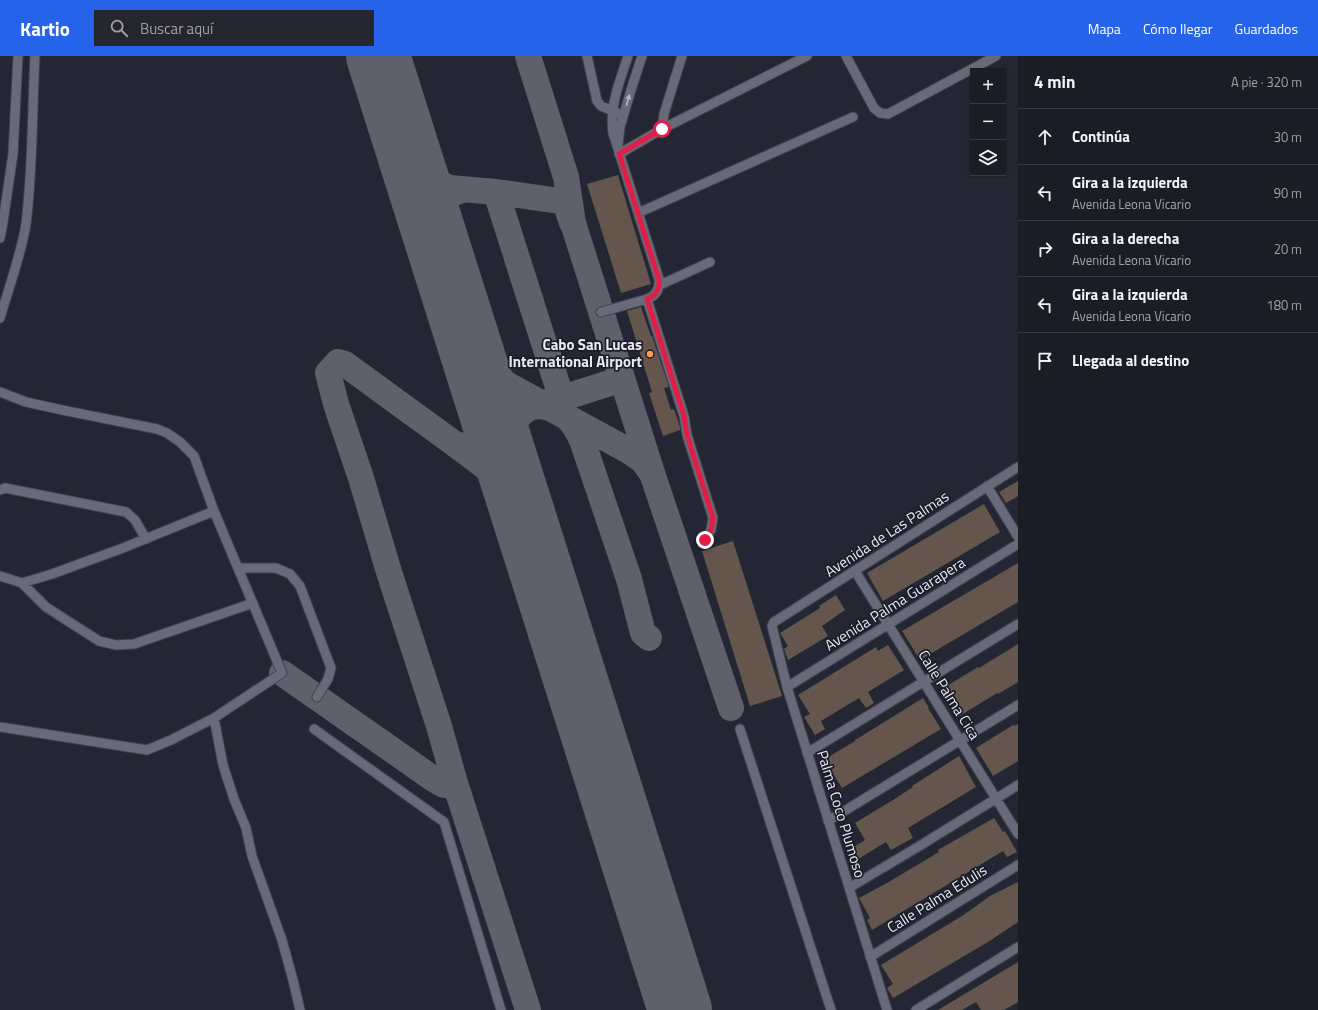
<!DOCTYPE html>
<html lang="es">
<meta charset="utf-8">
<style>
:root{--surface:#1c1c27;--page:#25252f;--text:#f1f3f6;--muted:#a0a1a7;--line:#3a3a44;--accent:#2563eb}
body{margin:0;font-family:"Titillium Web",sans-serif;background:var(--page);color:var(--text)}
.controls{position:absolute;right:12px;top:12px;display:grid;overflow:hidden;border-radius:0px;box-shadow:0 1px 3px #0004}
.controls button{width:36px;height:36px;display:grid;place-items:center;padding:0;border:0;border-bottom:1px solid var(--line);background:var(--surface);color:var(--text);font:20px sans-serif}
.stop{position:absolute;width:12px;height:12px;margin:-9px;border:3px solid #e11d48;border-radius:50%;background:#fff}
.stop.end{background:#e11d48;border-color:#fff;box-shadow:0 1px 4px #0008}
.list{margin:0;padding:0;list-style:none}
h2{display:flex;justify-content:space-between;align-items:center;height:52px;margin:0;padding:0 16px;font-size:17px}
h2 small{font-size:13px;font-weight:400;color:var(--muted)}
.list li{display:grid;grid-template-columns:26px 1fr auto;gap:12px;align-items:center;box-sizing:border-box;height:56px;padding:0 16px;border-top:1px solid var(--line)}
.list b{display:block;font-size:15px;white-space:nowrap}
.list p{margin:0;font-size:13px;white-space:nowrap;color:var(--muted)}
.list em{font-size:13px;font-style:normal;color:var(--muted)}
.icon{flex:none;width:22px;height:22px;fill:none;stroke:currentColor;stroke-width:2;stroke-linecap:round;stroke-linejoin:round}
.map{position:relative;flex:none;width:1018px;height:954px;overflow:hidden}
header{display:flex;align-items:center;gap:24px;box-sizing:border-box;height:56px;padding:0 20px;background:var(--accent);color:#fff}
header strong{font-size:19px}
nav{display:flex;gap:22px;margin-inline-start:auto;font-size:14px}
.search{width:280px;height:36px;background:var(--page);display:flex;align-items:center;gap:10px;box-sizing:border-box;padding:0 14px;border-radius:0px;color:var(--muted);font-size:15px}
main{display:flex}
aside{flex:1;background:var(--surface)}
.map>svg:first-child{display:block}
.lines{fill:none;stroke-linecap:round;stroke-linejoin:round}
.taxiway{stroke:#5f606c;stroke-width:26}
.runway{stroke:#5f606c;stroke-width:64}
.building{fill:#64564c}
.minor-casing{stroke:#43434f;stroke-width:11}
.minor{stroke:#686979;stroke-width:9}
.oneway{fill:#b5b6c2}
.route{stroke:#e11d48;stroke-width:5}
.poi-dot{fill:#fc9d53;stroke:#1c1d2a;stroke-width:1.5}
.labels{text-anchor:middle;stroke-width:3.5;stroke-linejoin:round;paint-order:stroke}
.poi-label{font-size:15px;font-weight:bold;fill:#e8e9f2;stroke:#1c1d2a;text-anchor:end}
.street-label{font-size:15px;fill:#e8e9f2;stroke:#1c1d2a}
</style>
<header>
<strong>Kartio</strong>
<div class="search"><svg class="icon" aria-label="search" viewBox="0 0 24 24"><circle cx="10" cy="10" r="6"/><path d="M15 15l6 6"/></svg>Buscar aquí</div>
<nav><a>Mapa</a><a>Cómo llegar</a><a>Guardados</a></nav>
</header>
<main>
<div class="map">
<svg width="1018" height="954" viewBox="0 0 1018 954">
<rect width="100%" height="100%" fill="#252634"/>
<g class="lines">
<path class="taxiway" d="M528,0l38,121 7,46 80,253 78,232
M410,98l6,9 16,15 10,7 8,3 46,4 64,9 6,4 6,18
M496,136l62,195c-1,10 -4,13 -13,18
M438,186c-4,-26 -5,-42 24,-52
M467,278l17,29 22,21 123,67 14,10 8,11
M550,346l63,-20 4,-5 2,-6
M565,359c9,9 14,17 18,28l46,136 14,54 6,5
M452,386c26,20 56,38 71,69
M535,493l2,-20 -25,-78c-5,-18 4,-43 26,-45 4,0 9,1 13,2
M282,617l153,107 9,5 11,-2 -16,-57 -50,-154 -28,-94 -25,-74 -8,-31 10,-11 7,2 107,78c13,8 31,2 37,-13 2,-7 1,-15 1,-23
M455,727l73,227"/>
<path class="runway" d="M378,0l302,954"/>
</g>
<path class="building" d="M618,119l33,109 -30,9 -34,-109z
M641,251l10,29h1l17,51 -5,1 7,22 3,-1 6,18v3l-17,6 -14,-43 3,-1 -25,-81z
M1018,425v15l-12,7 -7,-11z
M984,448l16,28 -117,69 -16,-28z
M733,485l49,155 -32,10 -48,-155z
M1018,507v39l-98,58 -18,-29z
M836,539l9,15 -23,16 6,10 -40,24 -4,-11 4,-3 -8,-13 40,-25 -1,-2z
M1018,588v38l-20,12 -1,-1 -39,24 -18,-27 38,-23 1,1z
M888,589l16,25 -36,22 6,11 -8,5 -7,-10 -38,23 4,8 -10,6 -11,-18 6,-3 -12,-19 78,-48 2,4z
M923,642l6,10h-1l13,21 -99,59 -12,-19 -4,3 -6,-10 35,-21v-1l10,-6z
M1018,668v37l-25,15 -17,-28 37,-23 1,1z
M959,700l17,31 -68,41 5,10 -22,12 -5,-8 -31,19 -6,-11 16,-10 -10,-17 38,-23 20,-13 -1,-1z
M994,762l9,14 2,-1 12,21 -10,5 -4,-6 -131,79 -5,-10 3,-2 -11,-20 28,-15 52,-31 -1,-2z
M1018,826v40l-30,20 -95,56 -6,-10 6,-4 -12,-19 81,-49 28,-20z
M1018,906v40l-14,8h-23l-5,-8 -14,8h-24z"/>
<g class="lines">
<defs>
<path id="minor" d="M587,0l10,45 4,5 17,7
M628,0c-8,25 -19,50 -15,77l46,146c1,10 -3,17 -12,20l37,117 3,19 26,83 -2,12 -6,10
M846,0l28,52 6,5 8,1 108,-58
M662,73l2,-15 18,-58
M618,88l2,-17 11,-37 11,-34
M619,98l43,-25 145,-73
M638,157l215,-96
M0,182l3,-16 10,-68 5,-98
M660,229l50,-23
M601,256l46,-13
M0,262c9,-31 21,-63 26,-94 7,-56 6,-112 9,-168
M0,336l26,10 36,8 95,19 10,4 13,9 14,14 20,55 68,162 -68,45 -43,22 -24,10 -147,-23
M987,430l31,51
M0,434l5,-2 121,24 9,8 11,19
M238,512h38l14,6 10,12 31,82 -3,11 -11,18
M855,515l163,263
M0,520l22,7 30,-9 71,-26 91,-37
M22,527l24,24 53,34 17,4 18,-1 119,-41
M787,631l231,-143
M214,662l9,47 11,34 12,29 6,28 30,84 11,40 7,30
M314,673l130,93 57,188
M740,673l91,281
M807,697l211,-129
M828,765l190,-116
M849,832l72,-43 97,-60
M870,901l148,-92
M887,954l-100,-323 -15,-61 2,-4 244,-155
M916,954l102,-63"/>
</defs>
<use href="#minor" class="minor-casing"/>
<use href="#minor" class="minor"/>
</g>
<defs><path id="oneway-solid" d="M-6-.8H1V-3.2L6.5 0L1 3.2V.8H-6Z"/></defs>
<use class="oneway" href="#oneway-solid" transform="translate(628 44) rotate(-75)"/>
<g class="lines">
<path class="route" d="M662,73l-43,25 40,126c1,8 -3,16 -12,19l37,117 3,19 26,83 -2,12 -6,10"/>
</g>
<circle class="poi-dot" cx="650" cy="298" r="4"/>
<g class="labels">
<g class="poi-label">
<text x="642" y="294">Cabo San Lucas<tspan x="642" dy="17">International Airport</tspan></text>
</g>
<g class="street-label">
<text transform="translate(887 478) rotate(-33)" y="5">Avenida de Las Palmas</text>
<text transform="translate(895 548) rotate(-32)" y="5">Avenida Palma Guarapera</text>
<text transform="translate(949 639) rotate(58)" y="5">Calle Palma Cica</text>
<text transform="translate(841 758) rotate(73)" y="5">Palma Coco Plumoso</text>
<text transform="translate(937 843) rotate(-32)" y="5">Calle Palma Edulis</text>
</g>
</g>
</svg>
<div class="controls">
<button>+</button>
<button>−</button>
<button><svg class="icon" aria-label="layers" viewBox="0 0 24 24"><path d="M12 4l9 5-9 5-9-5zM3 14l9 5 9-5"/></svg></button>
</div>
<div class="stop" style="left:662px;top:73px"></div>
<div class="stop end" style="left:705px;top:484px"></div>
</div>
<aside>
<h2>4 min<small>A pie · 320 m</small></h2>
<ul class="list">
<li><svg class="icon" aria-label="ahead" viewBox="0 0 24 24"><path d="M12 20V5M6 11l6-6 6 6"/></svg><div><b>Continúa</b></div><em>30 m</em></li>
<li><svg class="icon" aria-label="left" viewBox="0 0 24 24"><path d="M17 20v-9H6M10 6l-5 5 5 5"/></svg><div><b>Gira a la izquierda</b><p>Avenida Leona Vicario</p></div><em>90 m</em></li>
<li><svg class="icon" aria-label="right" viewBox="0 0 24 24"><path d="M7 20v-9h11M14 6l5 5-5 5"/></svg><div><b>Gira a la derecha</b><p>Avenida Leona Vicario</p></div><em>20 m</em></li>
<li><svg class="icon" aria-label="left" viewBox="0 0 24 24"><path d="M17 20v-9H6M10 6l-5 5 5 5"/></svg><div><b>Gira a la izquierda</b><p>Avenida Leona Vicario</p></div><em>180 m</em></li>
<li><svg class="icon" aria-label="arrive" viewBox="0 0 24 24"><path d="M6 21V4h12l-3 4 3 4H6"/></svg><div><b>Llegada al destino</b></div></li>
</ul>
</aside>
</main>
